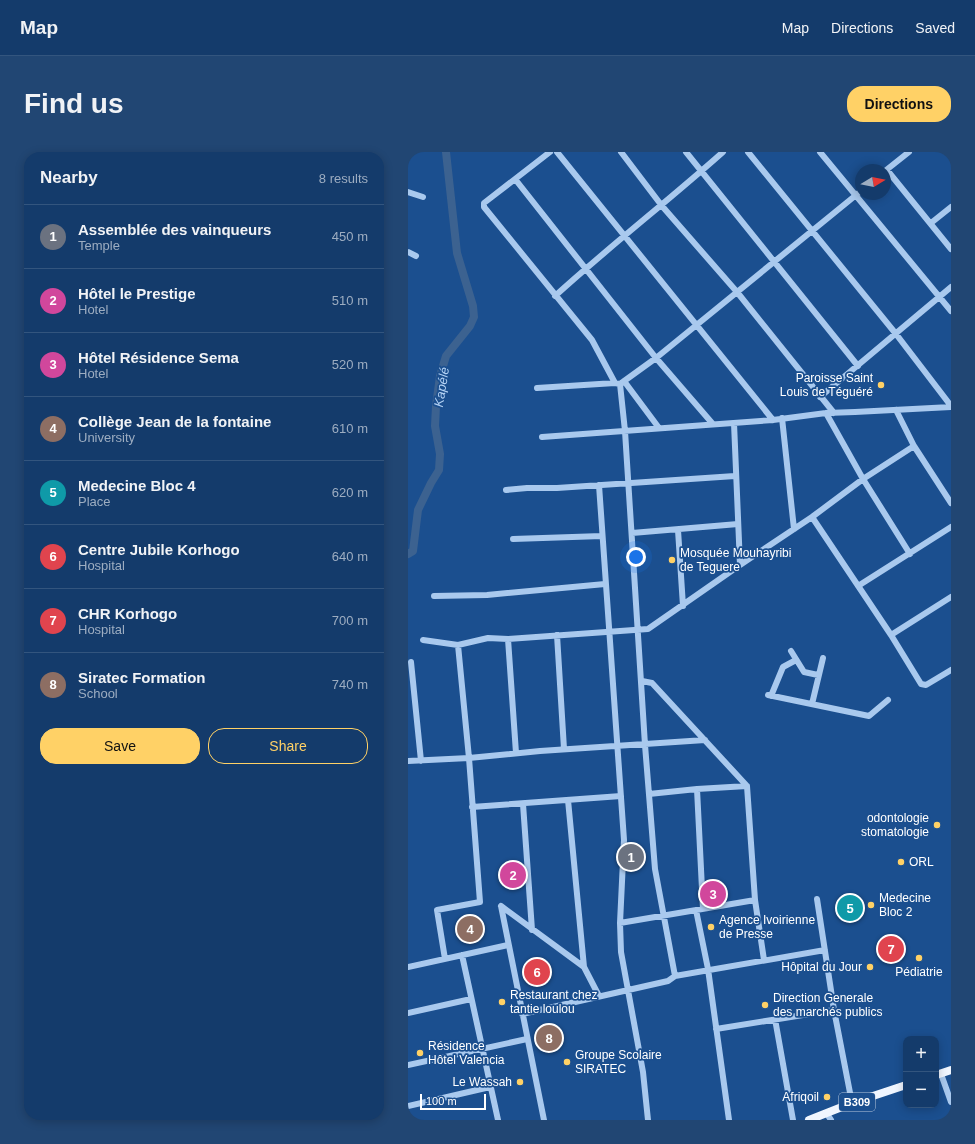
<!DOCTYPE html>
<meta charset="utf-8">
<style>
:root{--surface:#143b6b;--page:#214673;--text:#f1f3f6;--muted:#9dadc1;--line:#33557e;--accent:#ffd166}
body{margin:0;font-family:Helvetica,sans-serif;background:var(--page);color:var(--text)}
.controls{position:absolute;right:12px;bottom:12px;display:grid;overflow:hidden;border-radius:8px;box-shadow:0 2px 10px #0003}
.controls button{width:36px;height:36px;display:grid;place-items:center;padding:0;border:0;border-bottom:1px solid var(--line);background:var(--surface);color:var(--text);font:20px sans-serif}
.compass{position:absolute;left:447px;top:12px;width:36px;height:36px;border-radius:50%;background:var(--surface);box-shadow:0 2px 10px #0003;rotate:80deg}
.scale{position:absolute;left:12px;bottom:10px;width:66px;box-sizing:border-box;padding-left:4px;border:2px solid #fff;border-top:0;font-size:11px;line-height:14px;white-space:nowrap;color:#fff;-webkit-text-stroke:3px #1b4f8f;paint-order:stroke}
.you{position:absolute;left:228px;top:405px;width:14px;height:14px;margin:-10px;border:3px solid #fff;border-radius:50%;background:#1a73e8;box-shadow:0 0 0 6px #1a73e833}
.badge{display:grid;place-items:center;width:26px;height:26px;border-radius:50%;background:var(--accent);color:#fff;font-size:13px;font-weight:700}
.pin{position:absolute;translate:-50% -50%;border:2px solid #fff;box-shadow:0 1px 4px #0006}
.list{margin:0;padding:0;list-style:none}
h2{display:flex;justify-content:space-between;align-items:center;height:52px;margin:0;padding:0 16px;font-size:17px}
h2 small{font-size:13px;font-weight:400;color:var(--muted)}
.list li{display:grid;grid-template-columns:26px 1fr auto;gap:12px;align-items:center;box-sizing:border-box;height:64px;padding:0 16px;border-top:1px solid var(--line)}
.list b{display:block;font-size:15px;white-space:nowrap}
.list p{margin:0;font-size:13px;white-space:nowrap;color:var(--muted)}
.list em{font-size:13px;font-style:normal;color:var(--muted)}
.actions{display:flex;gap:8px;padding:12px 16px}
.actions a{flex:1;padding:9px 0;border:1px solid var(--accent);border-radius:16px;text-align:center;font-size:14px;color:var(--accent)}
.actions .main{background:var(--accent);color:#111}
.map{position:relative;flex:none;width:543px;height:968px;overflow:hidden;border-radius:16px}
header{display:flex;align-items:center;gap:24px;box-sizing:border-box;height:56px;padding:0 20px;background:var(--surface);border-bottom:1px solid var(--line)}
header strong{font-size:19px}
nav{display:flex;gap:22px;margin-inline-start:auto;font-size:14px}
.intro{display:flex;align-items:center;justify-content:space-between;box-sizing:border-box;height:96px;padding:0 24px}
h1{margin:0;font-size:28px}
.button{padding:10px 18px;border-radius:16px;background:var(--accent);color:#111;font-size:14px;font-weight:700}
main{display:flex;gap:24px;padding:0 24px}
aside{flex:1;background:var(--surface);border-radius:16px;box-shadow:0 2px 10px #0003}
.map>svg:first-child{display:block}
.lines{fill:none;stroke-linecap:round;stroke-linejoin:round}
.river{stroke:#3c6290;stroke-width:8}
.minor{stroke:#a9c9ee;stroke-width:6}
.major{stroke:#f0f6ff;stroke-width:8}
.poi-dot{fill:#ffd166;stroke:#1b4f8f;stroke-width:1.5}
.labels{text-anchor:middle;stroke-width:3.5;stroke-linejoin:round;paint-order:stroke}
.shield{fill:#1b4f8f;stroke:#bbcadd;stroke-width:1}
.shield-label{font-size:11px;font-weight:bold;fill:#fff}
.poi-label{font-size:12px;fill:#fff;stroke:#1b4f8f;text-anchor:start}
.water-label{font-size:13px;font-style:italic;fill:#b5d3f5;stroke:#1b4f8f}
</style>
<header>
<strong>Map</strong>
<nav><a>Map</a><a>Directions</a><a>Saved</a></nav>
</header>
<div class="intro"><h1>Find us</h1><a class="button">Directions</a></div>
<main>
<aside>
<h2>Nearby<small>8 results</small></h2>
<ul class="list">
<li><span class="badge" style="background:#6b7280">1</span><div><b>Assemblée des vainqueurs</b><p>Temple</p></div><em>450 m</em></li>
<li><span class="badge" style="background:#d1479c">2</span><div><b>Hôtel le Prestige</b><p>Hotel</p></div><em>510 m</em></li>
<li><span class="badge" style="background:#d1479c">3</span><div><b>Hôtel Résidence Sema</b><p>Hotel</p></div><em>520 m</em></li>
<li><span class="badge" style="background:#8d6e63">4</span><div><b>Collège Jean de la fontaine</b><p>University</p></div><em>610 m</em></li>
<li><span class="badge" style="background:#0f9aa8">5</span><div><b>Medecine Bloc 4</b><p>Place</p></div><em>620 m</em></li>
<li><span class="badge" style="background:#e0444e">6</span><div><b>Centre Jubile Korhogo</b><p>Hospital</p></div><em>640 m</em></li>
<li><span class="badge" style="background:#e0444e">7</span><div><b>CHR Korhogo</b><p>Hospital</p></div><em>700 m</em></li>
<li><span class="badge" style="background:#8d6e63">8</span><div><b>Siratec Formation</b><p>School</p></div><em>740 m</em></li>
</ul>
<div class="actions"><a class="main">Save</a><a>Share</a></div>
</aside>
<div class="map">
<svg width="543" height="968" viewBox="0 0 543 968">
<rect width="100%" height="100%" fill="#1b4f8f"/>
<g class="lines">
<path class="river" d="M0,402l5,-3 5,-41 13,-27 8,-13 1,-16 -5,-28 1,-20 4,-30 6,-20 24,-30 4,-9 -1,-11 -16,-53 -11,-101"/>
<path class="minor" d="M142,0l-66,51v4l108,133 23,43
M149,0l216,268
M213,0l41,54 75,86 97,121
M278,0l172,214
M340,0l148,182 55,72
M412,0l131,159
M479,18l64,79
M477,19l24,-19
M107,27l141,179 56,65
M0,40l15,5
M523,71l20,-16
M0,100l8,4
M147,144c55,-50 113,-95 168,-144
M216,229l35,47
M212,232l5,47 20,314 10,124 20,107
M129,236l78,-5 5,1 36,-26 205,-167
M412,245l131,-110
M488,258l18,36 37,57
M418,261l37,66 47,75
M374,266l12,111
M326,271l6,142
M134,285l231,-17 53,-7 29,-1 96,-5
M191,333l25,355 -4,83 1,29 22,120 5,48
M98,338l21,-2h30l178,-12
M404,365l79,118 30,49 5,1 25,-15
M270,378l5,76
M224,381l106,-9
M105,387l89,-3
M450,434l93,-59
M26,444l53,-1 118,-11
M149,483l7,114
M483,483l60,-38
M100,487l8,114
M15,488l35,5 30,-7 20,1 140,-10 92,-64 72,-48 51,-38 51,-33
M383,499l13,21 14,3
M3,510l10,99
M234,529l10,2 95,103 8,114 9,60
M360,543l101,21 19,-16
M363,544l12,-29 13,-7
M404,552l11,-46
M0,609l61,-3 71,-7 165,-11
M289,637l6,120
M241,642l48,-5 50,-3
M160,648l16,167 15,29
M115,652l9,126
M64,655l149,-11
M409,747l17,111 18,93
M93,754l43,214
M93,754l83,61
M288,758l12,59 21,151
M212,771l135,-23
M54,803l36,165
M37,807l-8,-49 43,-8 -11,-144 -11,-113
M0,815l100,-22
M0,861l63,-14
M114,862l146,-33 7,-5 150,-26
M367,867l18,101
M308,877l118,-19
M0,913l119,-26
M533,922l10,28
M0,954l82,-19
M419,962l4,6"/>
<path class="major" d="M528,923l15,-5
M401,968l43,-17 54,-18"/>
</g>
<g class="poi-dot">
<circle cx="473" cy="233" r="4"/>
<circle cx="264" cy="408" r="4"/>
<circle cx="529" cy="673" r="4"/>
<circle cx="493" cy="710" r="4"/>
<circle cx="463" cy="753" r="4"/>
<circle cx="303" cy="775" r="4"/>
<circle cx="511" cy="806" r="4"/>
<circle cx="462" cy="815" r="4"/>
<circle cx="94" cy="850" r="4"/>
<circle cx="357" cy="853" r="4"/>
<circle cx="12" cy="901" r="4"/>
<circle cx="159" cy="910" r="4"/>
<circle cx="112" cy="930" r="4"/>
<circle cx="419" cy="945" r="4"/>
</g>
<g class="labels">
<rect class="shield" x="431" y="941" width="36" height="18" rx="3"/>
<g class="shield-label">
<text x="449" y="954">B309</text>
</g>
<g class="poi-label">
<text x="465" y="230" text-anchor="end">Paroisse Saint<tspan x="465" dy="14">Louis de Téguéré</tspan></text>
<text x="272" y="405">Mosquée Mouhayribi<tspan x="272" dy="14">de Teguere</tspan></text>
<text x="521" y="670" text-anchor="end">odontologie<tspan x="521" dy="14">stomatologie</tspan></text>
<text x="501" y="714">ORL</text>
<text x="471" y="750">Medecine<tspan x="471" dy="14">Bloc 2</tspan></text>
<text x="311" y="772">Agence Ivoirienne<tspan x="311" dy="14">de Presse</tspan></text>
<text x="454" y="819" text-anchor="end">Hôpital du Jour</text>
<text x="511" y="824" text-anchor="middle">Pédiatrie</text>
<text x="102" y="847">Restaurant chez<tspan x="102" dy="14">tantie loulou</tspan></text>
<text x="365" y="850">Direction Generale<tspan x="365" dy="14">des marchés publics</tspan></text>
<text x="20" y="898">Résidence<tspan x="20" dy="14">Hôtel Valencia</tspan></text>
<text x="167" y="907">Groupe Scolaire<tspan x="167" dy="14">SIRATEC</tspan></text>
<text x="104" y="934" text-anchor="end">Le Wassah</text>
<text x="411" y="949" text-anchor="end">Afriqoil</text>
</g>
<g class="water-label">
<text transform="translate(33 235) rotate(-81)" y="5">Kapélé</text>
</g>
</g>
</svg>
<div class="controls">
<button>+</button>
<button>−</button>
</div>
<svg class="compass" viewBox="-18 -18 36 36"><path d="M0-13l5 13h-10z" fill="#e53935"/><path d="M0 13l5-13h-10z" fill="#9dadc1"/></svg>
<div class="scale">100 m</div>
<div class="you"></div>
<div class="pin badge" style="left:223px;top:705px;background:#6b7280">1</div>
<div class="pin badge" style="left:105px;top:723px;background:#d1479c">2</div>
<div class="pin badge" style="left:305px;top:742px;background:#d1479c">3</div>
<div class="pin badge" style="left:62px;top:777px;background:#8d6e63">4</div>
<div class="pin badge" style="left:442px;top:756px;background:#0f9aa8">5</div>
<div class="pin badge" style="left:129px;top:820px;background:#e0444e">6</div>
<div class="pin badge" style="left:483px;top:797px;background:#e0444e">7</div>
<div class="pin badge" style="left:141px;top:886px;background:#8d6e63">8</div>
</div>
</main>
